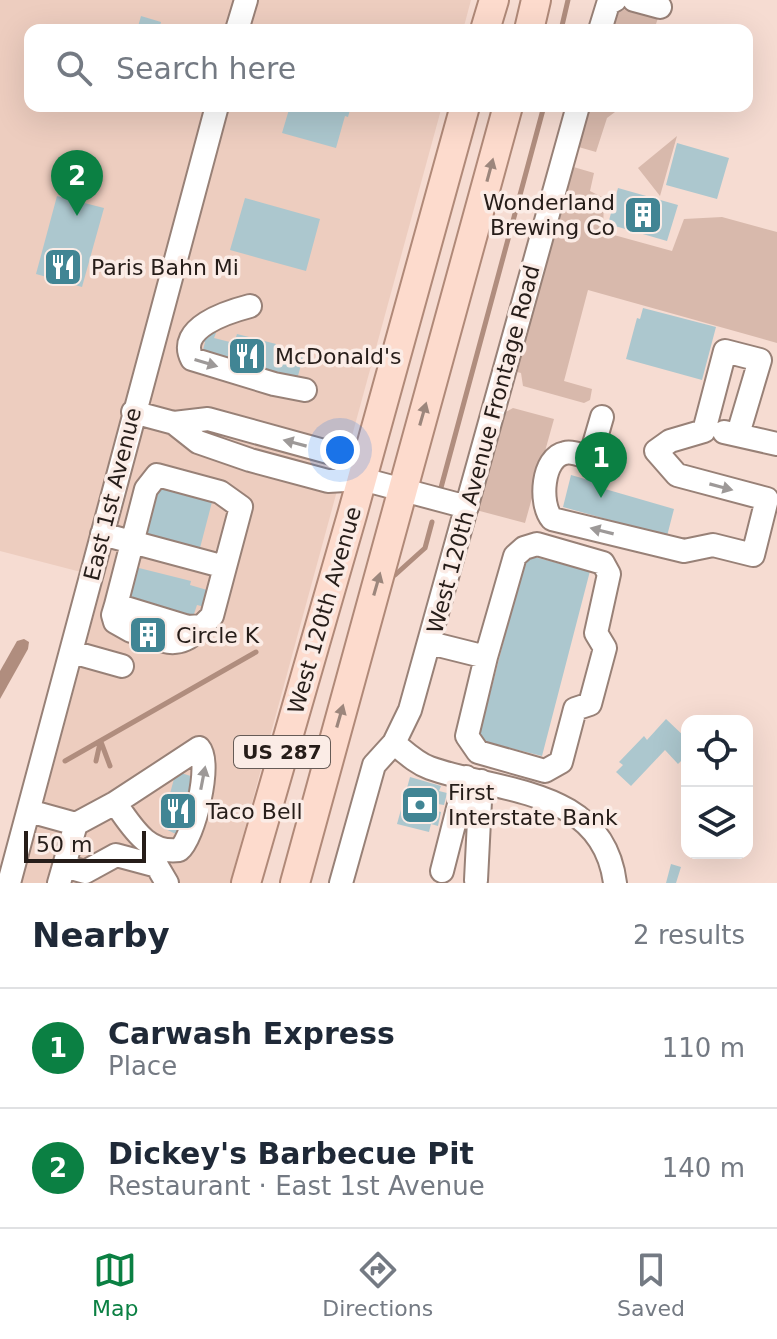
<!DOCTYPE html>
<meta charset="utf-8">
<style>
:root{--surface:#fff;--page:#f2f2f3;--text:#1f2937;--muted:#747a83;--line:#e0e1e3;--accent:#0b8043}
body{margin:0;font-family:"DejaVu Sans",sans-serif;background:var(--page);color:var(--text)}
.controls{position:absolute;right:24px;bottom:24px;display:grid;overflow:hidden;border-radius:16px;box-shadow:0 8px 32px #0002}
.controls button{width:72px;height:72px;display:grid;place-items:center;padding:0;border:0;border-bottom:2px solid var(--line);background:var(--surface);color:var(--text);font:40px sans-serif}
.scale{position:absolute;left:24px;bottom:20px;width:122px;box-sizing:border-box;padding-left:8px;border:4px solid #261d19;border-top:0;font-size:22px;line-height:28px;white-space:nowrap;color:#261d19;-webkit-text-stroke:6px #fbece6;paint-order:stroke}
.you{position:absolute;left:340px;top:450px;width:28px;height:28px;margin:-20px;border:6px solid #fff;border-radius:50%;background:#1a73e8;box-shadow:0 0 0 12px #1a73e833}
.badge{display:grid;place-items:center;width:52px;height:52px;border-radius:50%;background:var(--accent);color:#fff;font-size:26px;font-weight:700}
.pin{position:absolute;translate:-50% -66px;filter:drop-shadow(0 2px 4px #0008)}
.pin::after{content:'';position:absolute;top:42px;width:28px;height:24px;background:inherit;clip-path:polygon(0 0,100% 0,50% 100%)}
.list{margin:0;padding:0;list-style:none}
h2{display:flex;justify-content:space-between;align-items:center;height:104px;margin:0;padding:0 32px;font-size:34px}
h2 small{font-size:26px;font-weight:400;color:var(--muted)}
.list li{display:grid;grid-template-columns:52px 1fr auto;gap:24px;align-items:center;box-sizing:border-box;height:120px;padding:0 32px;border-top:2px solid var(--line)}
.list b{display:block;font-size:30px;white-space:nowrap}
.list p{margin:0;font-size:26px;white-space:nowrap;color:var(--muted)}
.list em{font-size:26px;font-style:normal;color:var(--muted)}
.icon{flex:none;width:44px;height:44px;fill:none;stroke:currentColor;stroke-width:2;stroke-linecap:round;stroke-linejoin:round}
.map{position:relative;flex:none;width:777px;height:883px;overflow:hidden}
.search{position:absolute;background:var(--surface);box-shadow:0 8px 32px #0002;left:24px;right:24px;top:24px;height:88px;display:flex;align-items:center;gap:20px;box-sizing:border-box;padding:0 28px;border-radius:16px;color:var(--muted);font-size:30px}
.sheet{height:344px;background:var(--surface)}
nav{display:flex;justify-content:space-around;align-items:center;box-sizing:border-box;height:112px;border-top:2px solid var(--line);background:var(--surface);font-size:22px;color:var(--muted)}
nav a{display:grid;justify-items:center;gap:4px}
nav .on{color:var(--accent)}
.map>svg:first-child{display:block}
.built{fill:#edcdbf}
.green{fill:#d8b9ac}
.water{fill:#b08d7e}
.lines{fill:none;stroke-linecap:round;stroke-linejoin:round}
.stream{stroke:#b08d7e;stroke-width:5}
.building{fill:#acc7ce}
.minor-tunnel{stroke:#ccb6ad;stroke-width:22;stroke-dasharray:22 11;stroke-linecap:butt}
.minor-casing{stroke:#988177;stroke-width:26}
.major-casing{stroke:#b08978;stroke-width:32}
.minor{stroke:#fff;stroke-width:22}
.major{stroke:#fddbcd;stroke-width:28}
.oneway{fill:#9c867c}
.oneway2{fill:#9d9998}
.labels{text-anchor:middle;stroke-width:7;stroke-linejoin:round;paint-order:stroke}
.shield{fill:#fbece6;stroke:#665b56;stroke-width:2}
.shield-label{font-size:20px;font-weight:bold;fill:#261d19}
.poi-label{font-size:22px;fill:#261d19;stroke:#fbece6;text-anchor:start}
.street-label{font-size:22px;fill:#261d19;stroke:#fbece6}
</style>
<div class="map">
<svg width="777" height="883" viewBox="0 0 777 883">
<rect width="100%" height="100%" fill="#f6dcd2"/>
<path class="built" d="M0,0h471l-8,30h-433v76h412l-212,777h-208l82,-305 -104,-27z"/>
<path class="green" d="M625,9l33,9 -4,12h-47l4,-12z
M586,106h37l-16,12 -11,34 -21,-6z
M677,136l-17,60 -22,-28z
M570,166l24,7 -4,18 14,7 -1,34 69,19 12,-32 38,-2 55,15v111l-189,-53 -24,91 28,8 -2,11 -6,3 -61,-17 -2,-13 -8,-2z
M513,408l41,11 -29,104 -49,-13 26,-96z"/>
<path class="water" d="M24,639l5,3 -1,7 -28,50v-28l17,-30z"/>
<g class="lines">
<path class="stream" d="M561,30l7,-30
M439,495l105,-389
M395,575l30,-27 7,-26
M101,742l9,24
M65,761l191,-109
M96,761l4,-18"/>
</g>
<path class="building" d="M141,16l20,6 -2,8h-22z
M290,106h61l-3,11 -3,-1 -9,32 -54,-15z
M677,143l52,15 -12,41 -51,-14z
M618,188l60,17 -11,36 -59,-17z
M57,196l47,12 -22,79 -46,-13z
M245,198l75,21 -14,52 -76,-21z
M643,308l73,19 -14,53 -76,-21 11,-41 3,1z
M209,331l7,2 -2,5 20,5 3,-9 39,10 -1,3 29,7 -8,29 -73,-14 -25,-20 5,1 2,-8 -5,-1z
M571,475l35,10 -1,4 69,20 -7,27 -104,-29z
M154,487l58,15 -12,46 -59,-16z
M526,555l64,16 -48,185 -64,-16z
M135,567l56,14 -1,4 24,7 -5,16 -12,-3 -4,12 -67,-17z
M135,617l33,9 -6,21 -33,-8z
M666,719l21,20v16l-9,9 -13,-14 -34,36 -15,-14 7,-7 -4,-3 25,-26 3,4z
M181,773l13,4 2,5 -18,53 -17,-8 14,-52 5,1z
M410,777l31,9 -2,5 8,2 -3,12 -6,-1 -2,7 5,1 -3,14 -7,-2 -2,8 -32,-8z
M671,864l10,3 -5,16h-10z"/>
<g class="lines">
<path class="minor-tunnel" d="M131,631l33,10"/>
<defs>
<path id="minor" d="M634,0l26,7
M237,30l9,-30
M600,30l8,-26 7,-4
M250,306c-23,6 -74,22 -58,53l82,25 31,6
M133,412l41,11 34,-4 127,35 27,25
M602,417l-12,41c-7,-2 -18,-7 -25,-5 -23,4 -26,51 -13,66l132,32 29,-6 40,10 14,-56 -90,-24 -21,-24 14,-10 34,-10 21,-80 35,9 -22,74
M174,423l24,19 52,18 78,21 34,-2 105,28
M724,432l53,12
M102,534l123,33 16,-60 -21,-15 -63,-17 -11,14 -30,116 72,22 14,-1 10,-10 13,-49
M116,605l-3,10 2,7 16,9
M164,641c16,4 27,-3 38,-15
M430,643l56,14 29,-101 9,-8 13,-4 66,19 6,11 -13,59 9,15 -15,56 -15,5 -14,53 -16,9 -67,-19 -11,-16 19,-79
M72,652l50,14
M394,743c11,9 22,20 36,25 69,25 173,19 185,115
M29,811l47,13 39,-21 84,-55c13,15 -5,90 -20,102 -33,4 -47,-24 -64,-47
M64,866l21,6 31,-17 41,11 10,17
M442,871l24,-94
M476,880l5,-99
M9,883l208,-777
M59,883l17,-59
M341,883l33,-118 20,-22 16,-33 168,-604"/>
<path id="major" d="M485,30l9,-30
M529,30l7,-30
M246,883l106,-368 113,-409
M295,883l213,-777"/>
</defs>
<use href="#minor" class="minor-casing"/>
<use href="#major" class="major-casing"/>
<use href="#minor" class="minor"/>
<use href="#major" class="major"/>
</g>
<defs><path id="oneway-solid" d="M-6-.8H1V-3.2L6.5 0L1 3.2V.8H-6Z" transform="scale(2)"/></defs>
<g class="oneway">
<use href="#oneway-solid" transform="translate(490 170) rotate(-75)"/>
<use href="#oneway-solid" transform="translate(423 414) rotate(-74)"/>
<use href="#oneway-solid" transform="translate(377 584) rotate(-74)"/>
<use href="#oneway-solid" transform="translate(340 716) rotate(-74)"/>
</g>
<g class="oneway2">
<use href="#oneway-solid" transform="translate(206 363) rotate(17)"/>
<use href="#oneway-solid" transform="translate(295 443) rotate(-165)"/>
<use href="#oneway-solid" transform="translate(721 487) rotate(15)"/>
<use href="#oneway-solid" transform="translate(602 531) rotate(-166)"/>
<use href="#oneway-solid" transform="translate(203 778) rotate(-79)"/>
</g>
<defs>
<symbol id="building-square" viewBox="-11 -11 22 22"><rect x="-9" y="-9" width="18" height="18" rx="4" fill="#418594" stroke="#fbece6"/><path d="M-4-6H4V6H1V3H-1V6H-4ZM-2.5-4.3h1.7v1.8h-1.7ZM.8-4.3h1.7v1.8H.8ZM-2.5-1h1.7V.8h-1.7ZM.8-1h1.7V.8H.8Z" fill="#fff"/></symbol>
<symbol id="restaurant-square" viewBox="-11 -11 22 22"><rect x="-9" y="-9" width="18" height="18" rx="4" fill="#418594" stroke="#fbece6"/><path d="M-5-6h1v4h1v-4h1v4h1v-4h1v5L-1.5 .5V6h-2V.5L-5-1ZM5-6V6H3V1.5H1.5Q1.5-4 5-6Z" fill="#fff"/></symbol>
<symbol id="bank-square" viewBox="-11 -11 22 22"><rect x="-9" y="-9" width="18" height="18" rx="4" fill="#418594" stroke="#fbece6"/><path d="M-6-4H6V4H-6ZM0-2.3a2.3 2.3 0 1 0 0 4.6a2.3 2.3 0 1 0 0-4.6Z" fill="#fff"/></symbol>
</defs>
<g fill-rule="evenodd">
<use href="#building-square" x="621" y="193" width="44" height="44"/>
<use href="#restaurant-square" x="41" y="245" width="44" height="44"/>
<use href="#restaurant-square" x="225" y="334" width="44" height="44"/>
<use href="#building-square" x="126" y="613" width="44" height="44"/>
<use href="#bank-square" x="398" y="783" width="44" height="44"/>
<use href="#restaurant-square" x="156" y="789" width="44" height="44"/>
</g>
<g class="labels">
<rect class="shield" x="234" y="736" width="96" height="32" rx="6"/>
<g class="shield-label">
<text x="282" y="759">US 287</text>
</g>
<g class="poi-label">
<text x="615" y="210" text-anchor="end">Wonderland<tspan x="615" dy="25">Brewing Co</tspan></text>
<text x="91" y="275">Paris Bahn Mi</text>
<text x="275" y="364">McDonald's</text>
<text x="176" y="643">Circle K</text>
<text x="448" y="800">First<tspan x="448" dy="25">Interstate Bank</tspan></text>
<text x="206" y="819">Taco Bell</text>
</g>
<g class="street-label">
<text transform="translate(483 449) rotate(-75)" y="8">West 120th Avenue Frontage Road</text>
<text transform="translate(112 494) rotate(-76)" y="8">East 1st Avenue</text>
<text transform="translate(324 610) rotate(-74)" y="8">West 120th Avenue</text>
</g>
</g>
</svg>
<div class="controls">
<button><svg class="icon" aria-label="locate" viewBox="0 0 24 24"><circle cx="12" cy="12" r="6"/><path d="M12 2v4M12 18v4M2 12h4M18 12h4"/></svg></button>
<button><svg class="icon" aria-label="layers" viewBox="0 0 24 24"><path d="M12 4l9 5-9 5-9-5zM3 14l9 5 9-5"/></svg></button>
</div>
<div class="scale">50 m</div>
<div class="you"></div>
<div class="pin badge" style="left:601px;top:498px">1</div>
<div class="pin badge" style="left:77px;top:216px">2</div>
<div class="search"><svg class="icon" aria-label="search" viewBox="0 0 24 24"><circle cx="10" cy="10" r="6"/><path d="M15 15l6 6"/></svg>Search here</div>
</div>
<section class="sheet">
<h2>Nearby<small>2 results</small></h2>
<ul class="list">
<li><span class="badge">1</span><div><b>Carwash Express</b><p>Place</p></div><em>110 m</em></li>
<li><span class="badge">2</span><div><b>Dickey's Barbecue Pit</b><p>Restaurant · East 1st Avenue</p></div><em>140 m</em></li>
</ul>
</section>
<nav>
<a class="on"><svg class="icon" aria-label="map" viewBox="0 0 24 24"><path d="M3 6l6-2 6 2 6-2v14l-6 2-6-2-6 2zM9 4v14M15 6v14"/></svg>Map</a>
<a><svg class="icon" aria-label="directions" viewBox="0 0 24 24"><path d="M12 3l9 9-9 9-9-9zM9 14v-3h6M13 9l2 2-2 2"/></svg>Directions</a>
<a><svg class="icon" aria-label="saved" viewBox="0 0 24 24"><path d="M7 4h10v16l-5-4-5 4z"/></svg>Saved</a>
</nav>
